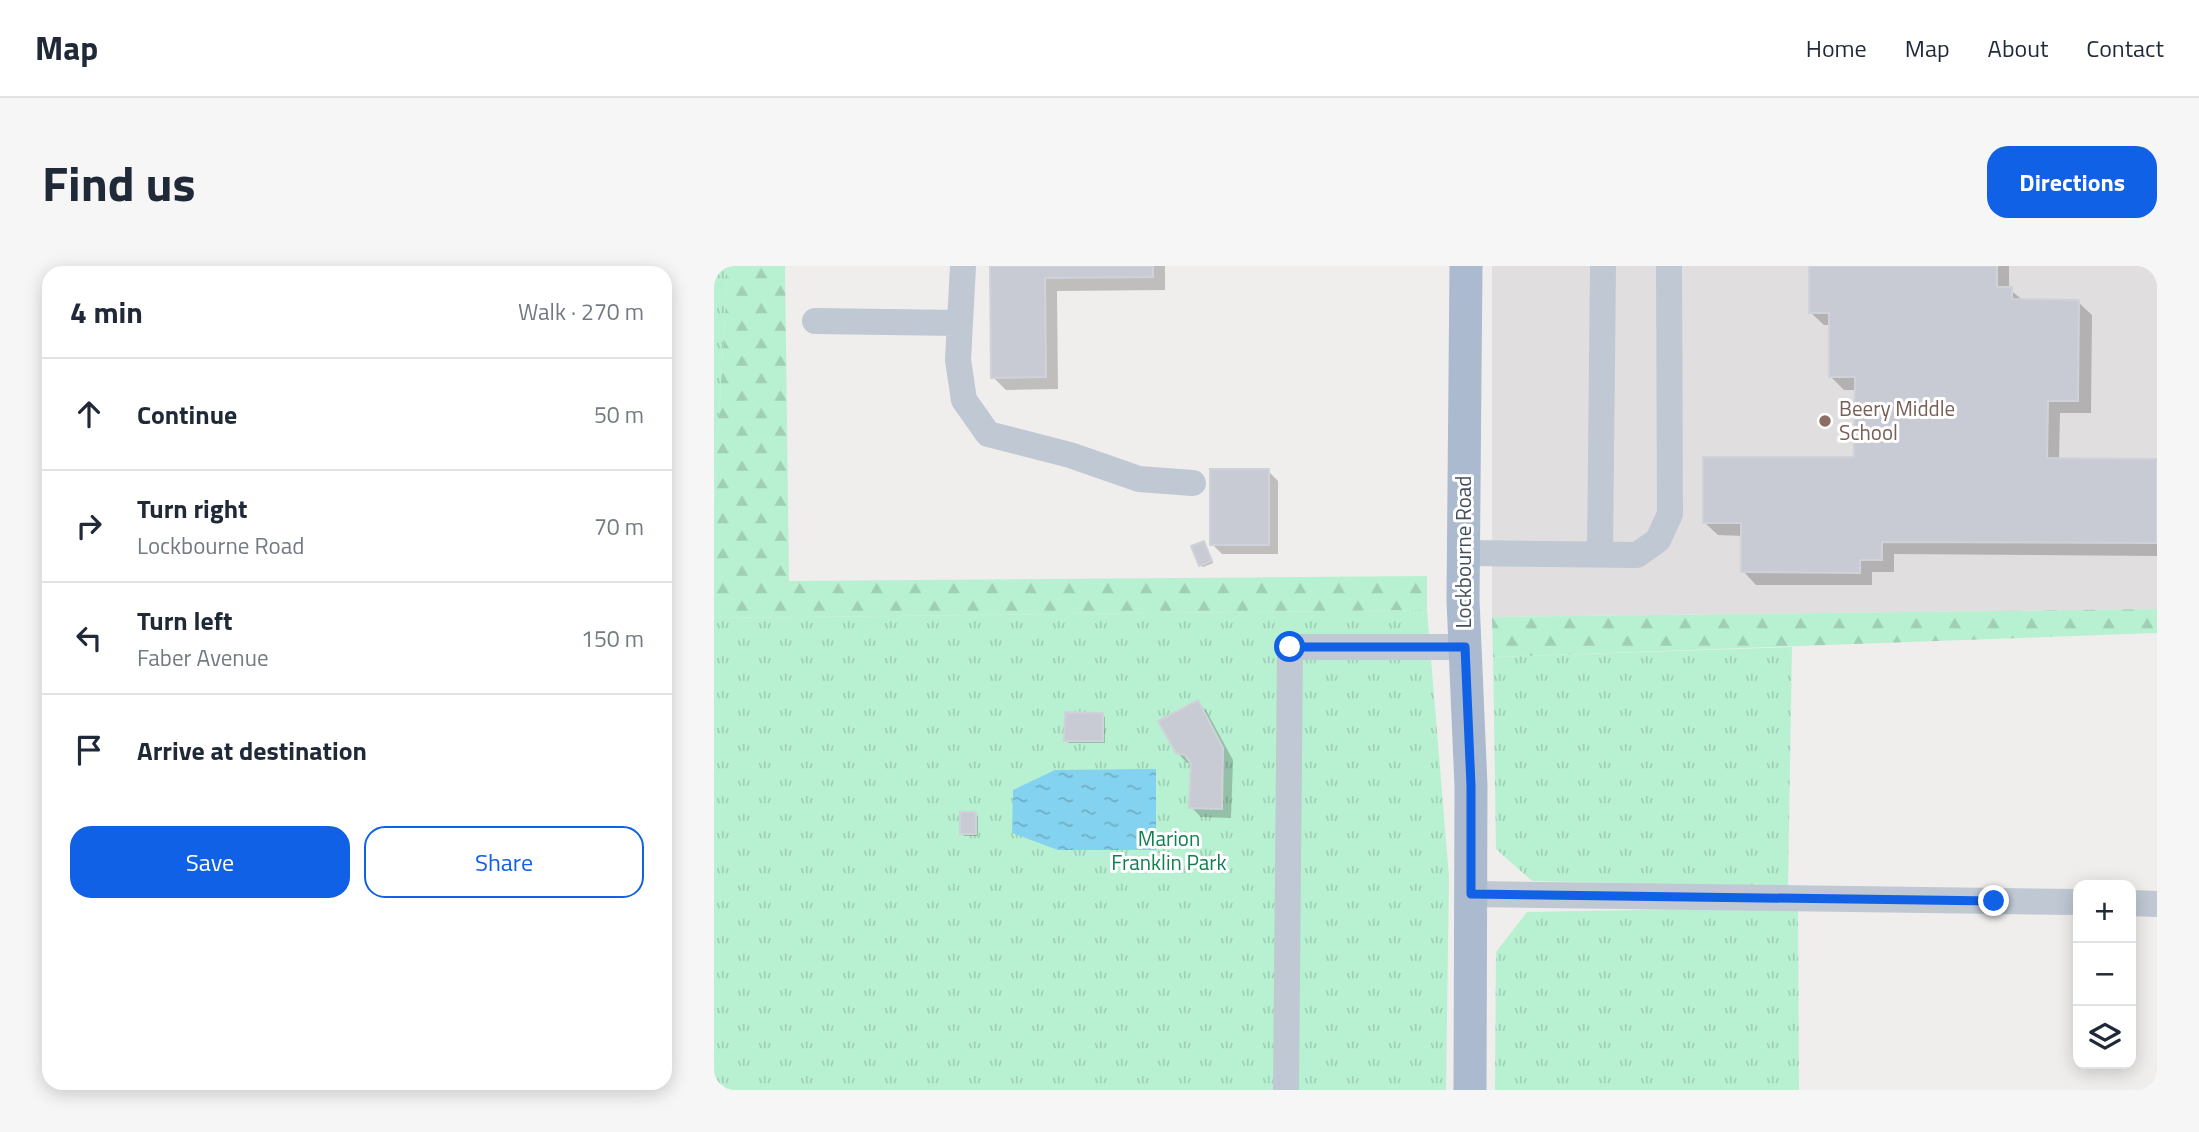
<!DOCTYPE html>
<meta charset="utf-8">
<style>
:root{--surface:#fff;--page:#f6f6f7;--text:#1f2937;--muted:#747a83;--line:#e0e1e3;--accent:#1061e6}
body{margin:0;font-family:"Titillium Web",sans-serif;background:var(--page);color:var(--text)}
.controls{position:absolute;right:21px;bottom:21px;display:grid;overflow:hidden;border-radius:14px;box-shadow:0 4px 18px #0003}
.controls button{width:63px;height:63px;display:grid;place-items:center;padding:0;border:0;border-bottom:2px solid var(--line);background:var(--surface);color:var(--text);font:35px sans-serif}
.stop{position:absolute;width:21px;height:21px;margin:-16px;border:5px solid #1061e6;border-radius:50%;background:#fff}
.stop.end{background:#1061e6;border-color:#fff;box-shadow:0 2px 7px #0008}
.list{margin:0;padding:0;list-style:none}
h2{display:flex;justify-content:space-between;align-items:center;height:91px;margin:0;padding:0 28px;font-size:30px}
h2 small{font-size:23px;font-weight:400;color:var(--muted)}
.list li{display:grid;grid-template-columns:46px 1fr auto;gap:21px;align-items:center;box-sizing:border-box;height:112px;padding:0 28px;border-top:2px solid var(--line)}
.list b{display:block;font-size:26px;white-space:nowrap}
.list p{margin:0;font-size:23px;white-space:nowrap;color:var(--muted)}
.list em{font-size:23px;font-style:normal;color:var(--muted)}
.actions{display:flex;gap:14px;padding:21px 28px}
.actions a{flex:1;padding:16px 0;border:2px solid var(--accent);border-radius:21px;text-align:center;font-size:24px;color:var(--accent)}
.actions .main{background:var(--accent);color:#fff}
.icon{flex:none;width:38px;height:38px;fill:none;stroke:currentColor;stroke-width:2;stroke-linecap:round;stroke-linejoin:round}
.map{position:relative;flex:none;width:1443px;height:824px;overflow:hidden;border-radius:21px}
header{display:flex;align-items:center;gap:42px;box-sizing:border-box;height:98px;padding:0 35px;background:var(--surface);border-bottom:2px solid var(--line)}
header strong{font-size:33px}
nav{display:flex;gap:38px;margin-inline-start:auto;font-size:24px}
.intro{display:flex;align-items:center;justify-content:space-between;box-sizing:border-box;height:168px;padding:0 42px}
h1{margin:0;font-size:49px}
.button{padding:18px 32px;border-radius:21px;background:var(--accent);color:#fff;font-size:24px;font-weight:700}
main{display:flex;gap:42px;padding:0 42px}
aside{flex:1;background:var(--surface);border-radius:21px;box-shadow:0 4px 18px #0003}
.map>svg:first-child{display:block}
.education{fill:#e1dedf}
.grass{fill:url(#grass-tufts)}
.forest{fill:url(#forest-firs)}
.pitch{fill:#b8f1d1}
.water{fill:url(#water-ripples)}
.shadow{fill:#0003}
.building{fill:#c8cbd3;stroke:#d0d2d9;stroke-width:2}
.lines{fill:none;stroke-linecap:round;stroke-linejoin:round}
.minor{stroke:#bfc8d3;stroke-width:26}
.major{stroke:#abbace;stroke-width:33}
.route{stroke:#1061e6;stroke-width:9}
.education-dot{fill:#8d6e63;stroke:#fff;stroke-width:2.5}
.labels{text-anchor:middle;stroke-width:6;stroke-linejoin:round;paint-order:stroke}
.education-label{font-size:21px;fill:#785e54;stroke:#fff;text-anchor:start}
.street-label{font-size:21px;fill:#444f5b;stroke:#fff}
.park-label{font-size:21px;fill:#127f4f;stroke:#fff}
</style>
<header>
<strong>Map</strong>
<nav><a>Home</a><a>Map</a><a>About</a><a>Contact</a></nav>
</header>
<div class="intro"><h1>Find us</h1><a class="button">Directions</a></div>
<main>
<aside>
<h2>4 min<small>Walk · 270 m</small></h2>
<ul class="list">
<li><svg class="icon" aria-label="ahead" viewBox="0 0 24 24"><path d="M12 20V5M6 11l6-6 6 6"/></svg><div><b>Continue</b></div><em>50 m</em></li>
<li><svg class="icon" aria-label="right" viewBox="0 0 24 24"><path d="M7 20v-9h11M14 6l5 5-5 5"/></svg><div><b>Turn right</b><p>Lockbourne Road</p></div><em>70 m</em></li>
<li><svg class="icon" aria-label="left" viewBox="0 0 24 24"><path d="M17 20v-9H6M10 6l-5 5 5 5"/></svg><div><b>Turn left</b><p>Faber Avenue</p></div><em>150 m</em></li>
<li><svg class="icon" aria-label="arrive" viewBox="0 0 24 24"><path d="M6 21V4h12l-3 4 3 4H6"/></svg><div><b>Arrive at destination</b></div></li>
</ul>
<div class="actions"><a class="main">Save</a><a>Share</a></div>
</aside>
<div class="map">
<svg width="1443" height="824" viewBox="0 0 1443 824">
<defs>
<pattern id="grass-tufts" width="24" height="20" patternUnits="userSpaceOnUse" patternTransform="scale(1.75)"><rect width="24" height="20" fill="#b8f1d1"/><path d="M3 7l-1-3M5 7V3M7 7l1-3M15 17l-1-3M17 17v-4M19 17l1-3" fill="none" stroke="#9fd0b6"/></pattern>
<pattern id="forest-firs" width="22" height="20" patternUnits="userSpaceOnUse" patternTransform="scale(1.75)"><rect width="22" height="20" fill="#b8f1d1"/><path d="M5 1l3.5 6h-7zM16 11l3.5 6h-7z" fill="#9fd0b6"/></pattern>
<pattern id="water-ripples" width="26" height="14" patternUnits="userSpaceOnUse" patternTransform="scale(1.75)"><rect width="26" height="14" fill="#83d3f0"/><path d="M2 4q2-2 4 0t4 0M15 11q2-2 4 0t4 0" fill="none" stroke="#6daec5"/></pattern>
</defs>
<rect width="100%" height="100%" fill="#f0eded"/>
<path class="education" d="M778,0h665v343l-665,8z"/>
<path class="grass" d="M0,0h14l-14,234z
M713,344l22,267 -3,213h-732v-472z
M1078,381l-4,240 -256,-6 -36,-32 -3,-192z
M1084,641l1,183h-304l1,-138 31,-40z"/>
<path class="forest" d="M14,0h57l4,315 638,-5v34l-713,8v-118z
M1443,343v24l-664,24 -1,-40z"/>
<path class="pitch" d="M454,818v6h-39v-5z"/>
<path class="water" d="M442,503v81h-98l-46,-17 1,-43 42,-20z"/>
<path class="shadow" d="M278,0h173v24l-108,1 1,98 -52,1 -13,-13z
M1097,0h198v23l15,12 54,1 14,13 -1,98h-31l-1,47h98v96l-263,-2v18h-22v13h-116l-13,-14v-35l-25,-1 -14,-13 152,-63v-69h-12l-13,-13v-52h-7l-14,-13z
M554,205l10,10v73h-56l-10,-10z
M490,277l9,20 -10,4 -3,-2z
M484,436l9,10 26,48 -2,58 -30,-1 -10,-10 1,-44h-5l-10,-11z
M388,449l3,2v26h-36l-3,-3z
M261,547l3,3v20h-14l-2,-3z"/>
<path class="building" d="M276,0h163v11l-108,1 1,99 -55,1z
M1095,0h188v21h15v12l67,1 -1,101h-30l-1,57 110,1v84l-275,-1v18h-22v13l-119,-1v-49h-38v-66h151l1,-80h-26v-64h-20z
M496,203h59v76h-59z
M490,275l8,20 -13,5 -8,-20z
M484,434l25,48 -1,61 -33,-1 2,-44 -6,-9 -9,-2 -18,-32z
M351,446l38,1v28h-39z
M246,546h16v22h-16z"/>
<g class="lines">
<path class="minor" d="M249,0l-5,94 6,40 24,34 82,21 69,24 54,4
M101,55l144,2
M749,287l174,2 21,-15 12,-26 -1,-248
M886,288l3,-288
M757,628l607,8
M1417,637l26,1
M572,824l4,-443h175"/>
<path class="major" d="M752,0l-3,334 8,186 -1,304"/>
</g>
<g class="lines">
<path class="route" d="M576,381h175l6,139v108l523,7"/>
</g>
<circle class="education-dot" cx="1111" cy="155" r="7"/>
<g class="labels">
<g class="education-label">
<text x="1125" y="150">Beery Middle<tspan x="1125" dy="24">School</tspan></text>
</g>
<g class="street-label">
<text transform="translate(750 286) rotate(-90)" y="7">Lockbourne Road</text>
</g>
<g class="park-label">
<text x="455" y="580">Marion<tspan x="455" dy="24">Franklin Park</tspan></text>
</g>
</g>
</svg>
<div class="controls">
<button>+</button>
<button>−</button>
<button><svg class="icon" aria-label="layers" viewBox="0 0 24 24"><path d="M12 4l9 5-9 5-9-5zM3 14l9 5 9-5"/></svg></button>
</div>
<div class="stop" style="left:576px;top:381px"></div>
<div class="stop end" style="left:1280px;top:635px"></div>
</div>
</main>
